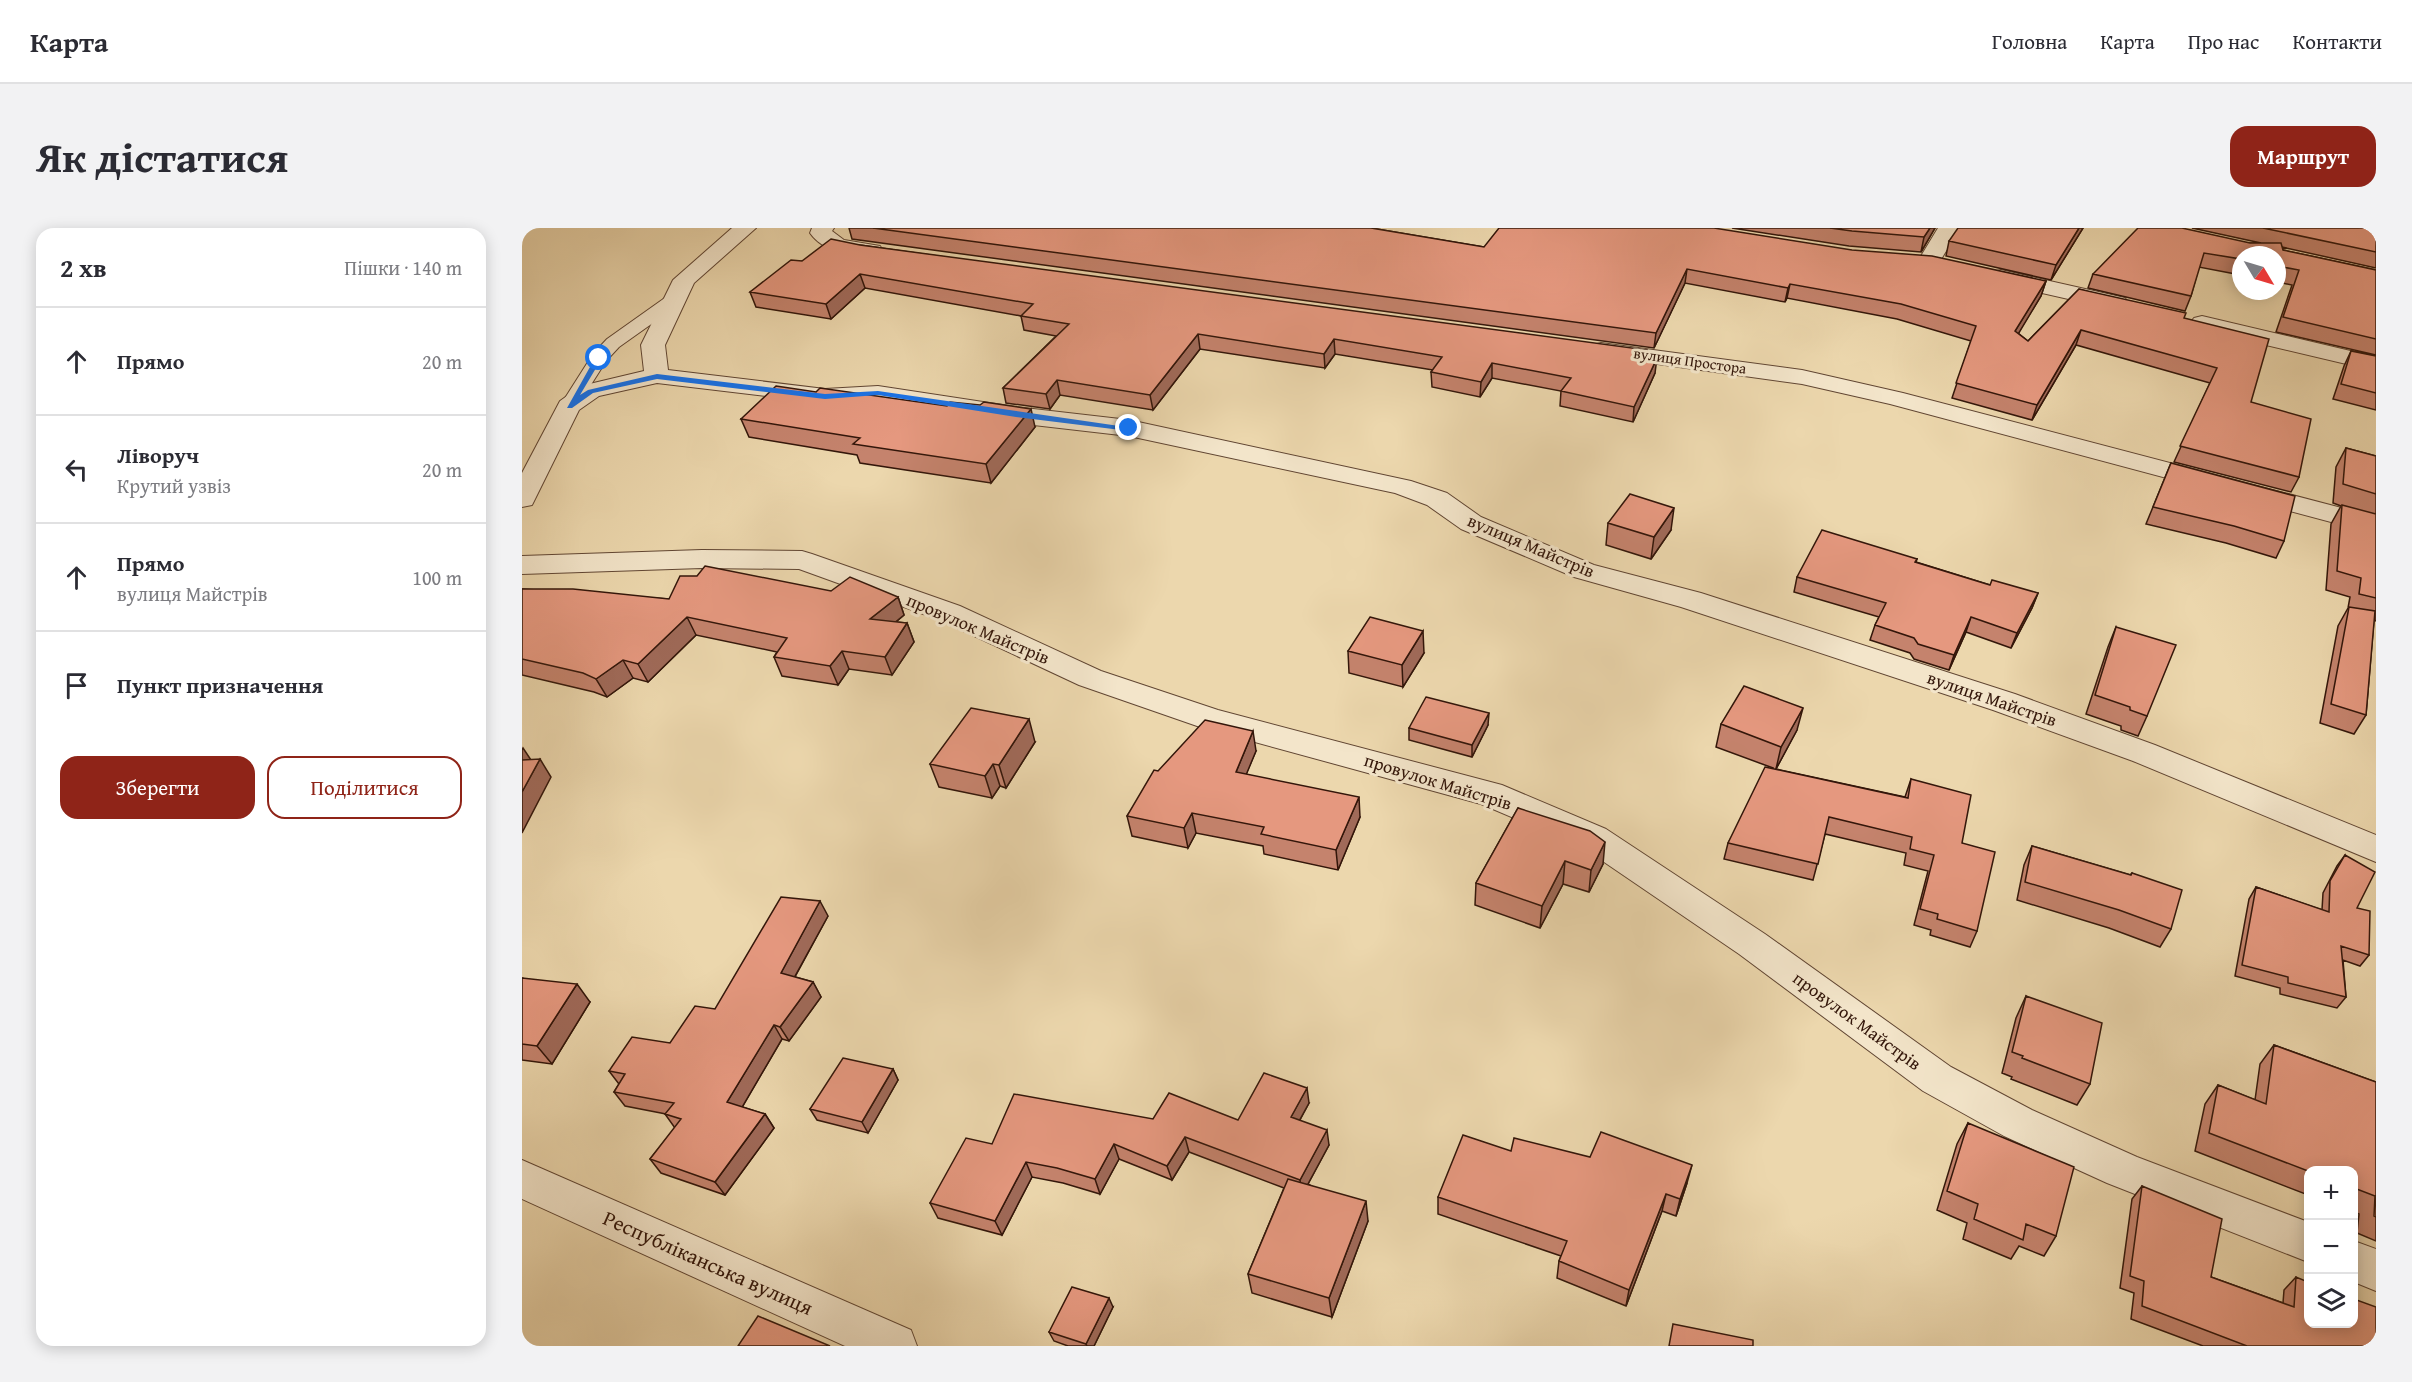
<!DOCTYPE html>
<html lang="uk">
<meta charset="utf-8">
<style>
:root{--surface:#fff;--page:#f2f2f3;--text:#2b2b33;--muted:#7c7c81;--line:#e1e1e2;--accent:#8f2418}
body{margin:0;font-family:"Gentium Book Plus",serif;background:var(--page);color:var(--text)}
.controls{position:absolute;right:18px;bottom:18px;display:grid;overflow:hidden;border-radius:12px;box-shadow:0 3px 15px #0003}
.controls button{width:54px;height:54px;display:grid;place-items:center;padding:0;border:0;border-bottom:2px solid var(--line);background:var(--surface);color:var(--text);font:30px sans-serif}
.compass{position:absolute;left:1710px;top:18px;width:54px;height:54px;border-radius:50%;background:var(--surface);box-shadow:0 3px 15px #0003;rotate:128deg}
.stop{position:absolute;width:18px;height:18px;margin:-14px;border:4px solid #1a73e8;border-radius:50%;background:#fff}
.stop.end{background:#1a73e8;border-color:#fff;box-shadow:0 2px 6px #0008}
.list{margin:0;padding:0;list-style:none}
h2{display:flex;justify-content:space-between;align-items:center;height:78px;margin:0;padding:0 24px;font-size:26px}
h2 small{font-size:20px;font-weight:400;color:var(--muted)}
.list li{display:grid;grid-template-columns:39px 1fr auto;gap:18px;align-items:center;box-sizing:border-box;height:108px;padding:0 24px;border-top:2px solid var(--line)}
.list b{display:block;font-size:22px;white-space:nowrap}
.list p{margin:0;font-size:20px;white-space:nowrap;color:var(--muted)}
.list em{font-size:20px;font-style:normal;color:var(--muted)}
.actions{display:flex;gap:12px;padding:18px 24px}
.actions a{flex:1;padding:14px 0;border:2px solid var(--accent);border-radius:18px;text-align:center;font-size:21px;color:var(--accent)}
.actions .main{background:var(--accent);color:#fff}
.icon{flex:none;width:33px;height:33px;fill:none;stroke:currentColor;stroke-width:2;stroke-linecap:round;stroke-linejoin:round}
.map{position:relative;flex:none;width:1854px;height:1118px;overflow:hidden;border-radius:18px}
header{display:flex;align-items:center;gap:36px;box-sizing:border-box;height:84px;padding:0 30px;background:var(--surface);border-bottom:2px solid var(--line)}
header strong{font-size:28px}
nav{display:flex;gap:33px;margin-inline-start:auto;font-size:21px}
.intro{display:flex;align-items:center;justify-content:space-between;box-sizing:border-box;height:144px;padding:0 36px}
h1{margin:0;font-size:42px}
.button{padding:15px 27px;border-radius:18px;background:var(--accent);color:#fff;font-size:21px;font-weight:700}
main{display:flex;gap:36px;padding:0 36px}
aside{flex:1;background:var(--surface);border-radius:18px;box-shadow:0 3px 15px #0003}
.map>svg:first-child{display:block}
.lines{fill:none;stroke-linecap:round;stroke-linejoin:round}
.service-casing{stroke:#614633;stroke-width:2}
.minor-casing{stroke:#614633;stroke-width:2}
.service{fill:#f3e5ca;fill-rule:evenodd}
.minor{fill:#f3e5ca;fill-rule:evenodd}
.wall{fill:#c5836d;stroke:#33160a;stroke-width:1.5}
.shaded-wall{fill:#a06a59;stroke:#33160a;stroke-width:1.5}
.building{fill:#e5987f;stroke:#33160a;stroke-width:1.5}
.route{fill:#1a73e8}
.labels{text-anchor:middle;stroke-width:6;stroke-linejoin:round;paint-order:stroke}
.far-street-label{font-size:15px;fill:#33160a;stroke:#f3e5ca}
.street-label{font-size:18px;fill:#33160a;stroke:#f3e5ca}
.near-street-label{font-size:21px;fill:#33160a;stroke:#f3e5ca}
</style>
<header>
<strong>Карта</strong>
<nav><a>Головна</a><a>Карта</a><a>Про нас</a><a>Контакти</a></nav>
</header>
<div class="intro"><h1>Як дістатися</h1><a class="button">Маршрут</a></div>
<main>
<aside>
<h2>2 хв<small>Пішки · 140 m</small></h2>
<ul class="list">
<li><svg class="icon" aria-label="ahead" viewBox="0 0 24 24"><path d="M12 20V5M6 11l6-6 6 6"/></svg><div><b>Прямо</b></div><em>20 m</em></li>
<li><svg class="icon" aria-label="left" viewBox="0 0 24 24"><path d="M17 20v-9H6M10 6l-5 5 5 5"/></svg><div><b>Ліворуч</b><p>Крутий узвіз</p></div><em>20 m</em></li>
<li><svg class="icon" aria-label="ahead" viewBox="0 0 24 24"><path d="M12 20V5M6 11l6-6 6 6"/></svg><div><b>Прямо</b><p>вулиця Майстрів</p></div><em>100 m</em></li>
<li><svg class="icon" aria-label="arrive" viewBox="0 0 24 24"><path d="M6 21V4h12l-3 4 3 4H6"/></svg><div><b>Пункт призначення</b></div></li>
</ul>
<div class="actions"><a class="main">Зберегти</a><a>Поділитися</a></div>
</aside>
<div class="map">
<svg width="1854" height="1118" viewBox="0 0 1854 1118">
<rect width="100%" height="100%" fill="#ecd7ad"/>
<filter id="stains"><feTurbulence type="fractalNoise" baseFrequency=".00333" numOctaves="4"/><feColorMatrix values="0 0 0 0 .2 0 0 0 0 .09 0 0 0 0 .02 0 0 0 .5 -.17"/></filter>
<radialGradient id="worn" r=".72"><stop offset=".6" stop-color="#630" stop-opacity="0"/><stop offset="1" stop-color="#630" stop-opacity=".3"/></radialGradient>
<g class="lines">
<defs>
<path id="service" d="M153,66l8,5 -2,4 -62,44 -13,14 -31,49h-12l-3,-4 33,-52 14,-15 62,-44z"/>
<path id="minor" d="M210,0h24l-62,55 -29,62 3,25 157,19 53,-3 138,21 113,13 282,61 36,12 34,24 113,48 107,28 314,101 140,51 221,90v27l-243,-101 -140,-51 -312,-103 -107,-30 -113,-48 -34,-24 -32,-12 -266,-57 -113,-13 -138,-23 -53,3 -168,-20 -58,13 -20,14 -44,89 -3,6 -10,2v-34l38,-72 21,-15 63,-15 -3,-26 32,-65z
M290,0h22l-2,3 12,9 36,6 3,5 -3,5c-22,5 -57,-4 -70,-23z
M1416,0h22l-23,38 -8,2 -8,-2 -3,-5z
M1479,42l124,28 3,5 -3,5 -8,2 -124,-28 -3,-5 3,-5z
M1680,88l174,41v14l-182,-43 -4,-5 4,-5z
M1079,115l201,27 101,23 473,124v17l-486,-130 -88,-20 -209,-29 -4,-5 4,-5z
M180,322l100,1 10,3 148,52 141,65 117,39 284,75 104,44 159,105 186,133 81,43 105,47 171,65v40l-201,-79 -103,-47 -81,-45 -184,-137 -157,-107 -101,-43 -281,-77 -121,-42 -139,-65 -141,-51 -97,-1 -180,6v-18z
M0,932l389,170 6,16h-72l-323,-147z
M1832,1013l22,8v42l-22,-9z"/>
</defs>
<use href="#service" class="service-casing"/>
<use href="#minor" class="minor-casing"/>
<use href="#service" class="service"/>
<use href="#minor" class="minor"/>
</g>
<path class="wall" d="M327,0h522l113,19 562,34 -5,15 -23,37 10,8 51,-52 105,29 67,84 48,75 -8,15 -117,-30 36,-79 -134,-38 -44,75 -80,-22 19,-57 -74,-22 -110,-21 -2,4 -100,-19 -31,65 -802,-109z
M1210,0h203l-14,24 -72,-6z
M1561,0l-32,52 -105,-24 3,-15z
M1670,0h184v40l-94,-21 1,3 93,20v85l-100,-23 16,-47 -15,-3v-27h-36v20l-42,-8 -8,29 -6,15 -97,-23 5,-14 157,-31h11z
M338,17l786,111 9,17 -22,49 -73,-16 1,-15 -69,-13 -12,19 -48,-10 -1,-15 2,-2 -98,-16 -10,14 -125,-19 -47,61 -93,-15 -10,14 -44,-6 -3,-15 53,-52 -32,-6 -3,-14 -156,-28 -34,31 -75,-12 -6,-15 52,-31z
M1829,123l25,5v54l-43,-11 11,-33z
M219,191l294,8 -44,56 -131,-20 -3,-8 -108,-18z
M1824,220l30,8v165l-2,-1 -8,95 -12,19 -34,-11 18,-97 10,-18 2,-11 -24,-7 5,-66 10,-18 -8,-3 3,-36z
M1649,235l113,78 -8,17 -50,-15 -80,-19z
M1086,295l63,7 -20,29 -45,-14z
M1395,331l-1,3 74,23 48,8 -6,15 -21,40 -45,-16 -17,38 -35,-11 -4,-6 -40,-13 5,-15 4,-8 -85,-25 3,-15z
M0,361l147,10 162,-8 67,6 6,18 -8,7 11,1 7,19 -22,33 -43,-6 -11,16 -56,-9 -8,-19 3,-5 -81,-17 -48,47 -15,-4 -26,19 -13,-5 -72,-17z
M1594,399l31,89 -9,20 -17,-6v-4l-35,-12 22,-67z
M826,423l76,2 -21,34 -54,-14z
M1199,496l76,6 -21,39 129,28 6,-18 51,64 15,88 -7,16 -40,-12 1,-5 -17,-5 14,-54 -24,-6 2,-12 -81,-19 -12,46 -89,-21 4,-16 45,-75 -57,-21z
M966,497l-16,32 -63,-17v-12z
M513,514l-29,46 -6,-2 -8,12 -53,-11 -9,-23z
M734,523l-10,23 114,43 -22,53 -74,-16 -1,-8 -67,-13 -8,15 -56,-12 -5,-20 31,-45z
M996,580l85,56 -14,28 -26,-8 -23,44 -65,-23 1,-22z
M1510,618l98,29 2,-2 39,56 -11,18 -51,-19 -92,-28 7,-35z
M1823,627l12,53 12,47 -9,11 -17,-6 3,37 -9,11 -57,-14v-6l-45,-12 14,-77 7,-12 66,23 1,-17 14,-27z
M306,688l-33,61 18,5 8,15 -32,44 -7,-2 -40,68 23,7 9,14 -49,67 -64,-22 -11,-14 25,-31 -10,-14h1l-41,-8 -11,-14 5,-8 -10,-13 61,-28 45,-34z
M0,750l68,24 -38,62 -30,-4z
M1504,768l64,88 -13,21 -66,-26 1,-2 -10,-4 14,-55z
M1752,817l102,37v159l-19,-8 2,-19 -5,-2v-42h-46v25l-113,-44 10,-47 13,-19 37,15 5,-36z
M371,841l5,11 -30,53 -51,-13 -7,-11z
M787,875l-9,17 29,25 -21,39 60,37 -36,96 -80,-24 -4,-19 36,-86 -95,-36 -17,28 -53,-21 -19,35 -37,-11 -31,-6 -30,58 -64,-17 -8,-15 62,-59 161,-25 85,1z
M1446,895l88,113 -12,20 -25,-10 -8,13 -48,-20 4,-16 -30,-13 20,-66z
M989,923l176,32 -11,33 -14,-5 -36,95 -69,-28 2,-17 2,-5 -123,-42v-17z
M1620,958l69,91 72,26 1,-13 12,-13 80,69h-173l-72,-27 3,-26 -14,-5 12,-89z
M591,1079l-19,39h-26l-14,-5 -5,-9z"/>
<path class="shaded-wall" d="M1408,0h5l-14,24 3,-15z
M1557,0h4l-32,52 5,-15z
M1165,41l-2,14 -31,65 2,-15z
M338,46l5,14 -34,31 -5,-15z
M1524,53l-5,15 -30,50 4,-15z
M1268,56l-3,14 -2,4 3,-14z
M1559,102l-5,15 -44,75 5,-15z
M676,106l2,15 -47,61 -3,-15z
M812,111l1,15 -10,14 -1,-14z
M1135,130l-2,15 -22,49 1,-15z
M970,135v15l-12,19 1,-15z
M535,152l3,15 -10,14 -4,-15z
M509,181l4,18 -44,56 -5,-19z
M1152,280l-3,22 -20,29 3,-22z
M1516,365l-6,15 -21,40 6,-15z
M376,369l6,18 -27,22 -7,-18z
M165,389l9,18 -48,47 -10,-18z
M1449,389l-5,15 -17,38 5,-15z
M385,395l7,19 -22,33 -7,-18z
M901,403l1,22 -21,34 -1,-22z
M320,423l7,18 -11,16 -8,-19z
M101,432l10,18 -26,19 -11,-18z
M1281,480l-6,22 -21,39 5,-22z
M967,485l-1,12 -16,32v-12z
M507,491l6,23 -29,46 -7,-23z
M731,503l3,20 -17,41 -3,-20z
M1,520l12,18 -13,2v-18z
M18,531l11,18 -29,56v-41z
M471,536l7,22 -8,12 -7,-22z
M837,569l1,20 -22,53 -2,-20z
M670,585l4,20 -8,15 -4,-20z
M1083,614l-2,22 -14,28 2,-22z
M1043,633l-2,23 -23,44 2,-22z
M298,673l8,15 -39,71 -8,-14z
M291,754l8,15 -32,44 -9,-14z
M55,756l13,18 -38,62 -15,-18z
M252,797l8,14 -45,77 -10,-14z
M371,841l5,11 -30,53 -6,-11z
M785,860l2,15 -16,29 -2,-15z
M243,886l9,14 -49,67 -10,-13z
M805,902l2,15 -27,50 -2,-15z
M663,909l4,15 -17,28 -5,-14z
M592,916l5,15 -19,35 -5,-15z
M504,934l6,15 -30,58 -7,-14z
M1170,937l-5,18 -11,33 4,-17z
M1144,966l-4,17 -36,95 3,-16z
M844,973l2,20 -36,96 -3,-19z
M587,1070l4,9 -19,39h-7l-1,-2z"/>
<path class="building" d="M351,0h498l113,19 15,-19h215l138,22 80,6 114,25 -31,50 13,10 51,-52 107,24 -2,5 85,21 -18,63 60,17 -12,58 -119,-31 37,-78 -136,-38 -44,75 -81,-22 20,-57 -75,-22 -111,-20 -2,4 -101,-19 -31,64z
M1308,0h100l-6,9 -72,-6z
M1436,0h121l-23,37 -107,-24z
M1616,0h44l68,15h31l2,7 93,20v69l-93,-22 16,-47 -22,-4v-11h-36v4l-37,-6 -13,43 -98,-22z
M1741,0h113v24z
M309,11l29,6 787,105 -3,6 13,2 -23,49 -73,-16 10,-13 -79,-15 -11,19 -50,-10 11,-15 -108,-18 -10,15 -126,-20 -48,61 -93,-15 -11,14 -43,-6 66,-64 -48,-8 12,-12 -173,-30 -34,30 -76,-12 41,-32 11,1z
M1829,123l25,5v37l-35,-9z
M254,158l40,6 4,-4 127,18 3,-4 30,3 4,-3 47,7 -45,55 -133,-20 7,-6 -119,-19z
M1824,220l30,8v38l-33,-10z
M1649,235l124,33 -11,45 -50,-15 -81,-19z
M1108,266l44,14 -20,29 -46,-14z
M1820,277l34,9v84l-17,-4 2,-16 -24,-7z
M1300,302l95,29 -2,3 75,23 2,-5 46,13 -21,40 -46,-16 -17,38 -36,-11 -4,-6 -39,-13 11,-22 -89,-26z
M183,338l126,25 19,-14 48,20 -28,22 37,4 -22,34 -43,-6 -12,15 -56,-9 13,-19 -100,-21 -49,47 -15,-4 -27,19 -13,-6 -61,-14v-70h51l96,10 11,-23h17z
M1827,379l26,4 -9,104 -35,-11z
M848,389l53,14 -21,34 -54,-14z
M1594,399l60,18 -29,71 -17,-6v-3l-35,-12z
M1222,458l59,22 -22,39 -60,-23z
M904,469l63,16 -17,32 -63,-17z
M449,480l58,11 -30,46 -6,-1 -8,12 -55,-12z
M683,492l48,11 -17,41 123,25 -23,53 -75,-16 3,-7 -72,-14 -8,15 -57,-12 27,-46 4,1z
M18,531l-18,33v-32z
M1243,539l143,31 3,-19 60,16 -9,48 33,9 -18,79 -40,-12 1,-5 -18,-5 14,-54 -24,-6 2,-12 -83,-20 -11,47 -90,-21z
M996,580l72,23 15,11 -14,28 -26,-9 -23,45 -66,-23z
M1510,618l99,29 1,-2 50,17 -11,39 -52,-19 -94,-28z
M1823,627l30,17 -18,36 13,3 -1,44 -28,-9 5,51 -58,-14v-6l-46,-12 14,-78 73,25 1,-31z
M259,669l39,4 -39,72 32,9 -33,45 -6,-2 -47,77 38,12 -50,68 -65,-23 31,-40 -16,-5 9,-11 -60,-11 11,-18 -16,-3 23,-34 38,6 25,-37 20,3z
M0,750l55,6 -40,62 -15,-2z
M1504,768l76,27 -12,61 -68,-26 1,-2 -11,-4z
M1752,817l102,37v135l-2,-1 1,-20 -21,-8v-18l-46,1 -99,-38 9,-48 48,19z
M321,830l50,11 -31,53 -52,-13z
M742,845l43,15 -16,29 36,13 -27,50 -115,-43 -18,29 -53,-22 -19,35 -38,-11 -31,-6 -31,59 -65,-18 36,-65 26,6 22,-50 139,25 16,-26 69,27z
M1446,895l106,44 -18,69 -30,-12 -3,16 -49,-21 4,-15 -31,-13z
M1079,904l91,33 -12,34 -14,-5 -37,96 -70,-29 8,-20 -129,-44 25,-62 48,16 3,-13 76,19z
M766,951l78,22 -37,97 -81,-24z
M1620,958l80,33 -11,58 83,30 2,-30 12,5v41h46v-24l22,8v39h-129l-105,-40 2,-25 -14,-5z
M550,1059l37,11 -23,46 -37,-12z
M236,1088l72,30h-92z
M1151,1096l80,16v6h-84z"/>
<path class="route" d="M77,128l3,2 -22,37 8,-5 69,-16 168,20 53,-3 255,37 -4,3 -113,-14 -138,-22 -53,4 -168,-20 -64,14 -21,15h-5l28,-50z"/>
<g class="labels">
<g class="far-street-label">
<text transform="translate(1168 133) rotate(8)" y="5">вулиця Простора</text>
</g>
<g class="street-label">
<text transform="translate(1009 318) rotate(23)" y="6">вулиця Майстрів</text>
<text transform="translate(456 401) rotate(23)" y="6">провулок Майстрів</text>
<text transform="translate(1470 471) rotate(19)" y="6">вулиця Майстрів</text>
<text transform="translate(916 554) rotate(17)" y="6">провулок Майстрів</text>
<text transform="translate(1335 793) rotate(36)" y="6">провулок Майстрів</text>
</g>
<g class="near-street-label">
<text transform="translate(186 1035) rotate(24)" y="7">Республіканська вулиця</text>
</g>
</g>
<rect width="100%" height="100%" filter="url(#stains)"/>
<rect width="100%" height="100%" fill="url(#worn)"/>
</svg>
<div class="controls">
<button>+</button>
<button>−</button>
<button><svg class="icon" aria-label="layers" viewBox="0 0 24 24"><path d="M12 4l9 5-9 5-9-5zM3 14l9 5 9-5"/></svg></button>
</div>
<svg class="compass" viewBox="-18 -18 36 36"><path d="M0-13l5 13h-10z" fill="#e53935"/><path d="M0 13l5-13h-10z" fill="#7c7c81"/></svg>
<div class="stop" style="left:77px;top:130px"></div>
<div class="stop end" style="left:607px;top:200px"></div>
</div>
</main>
